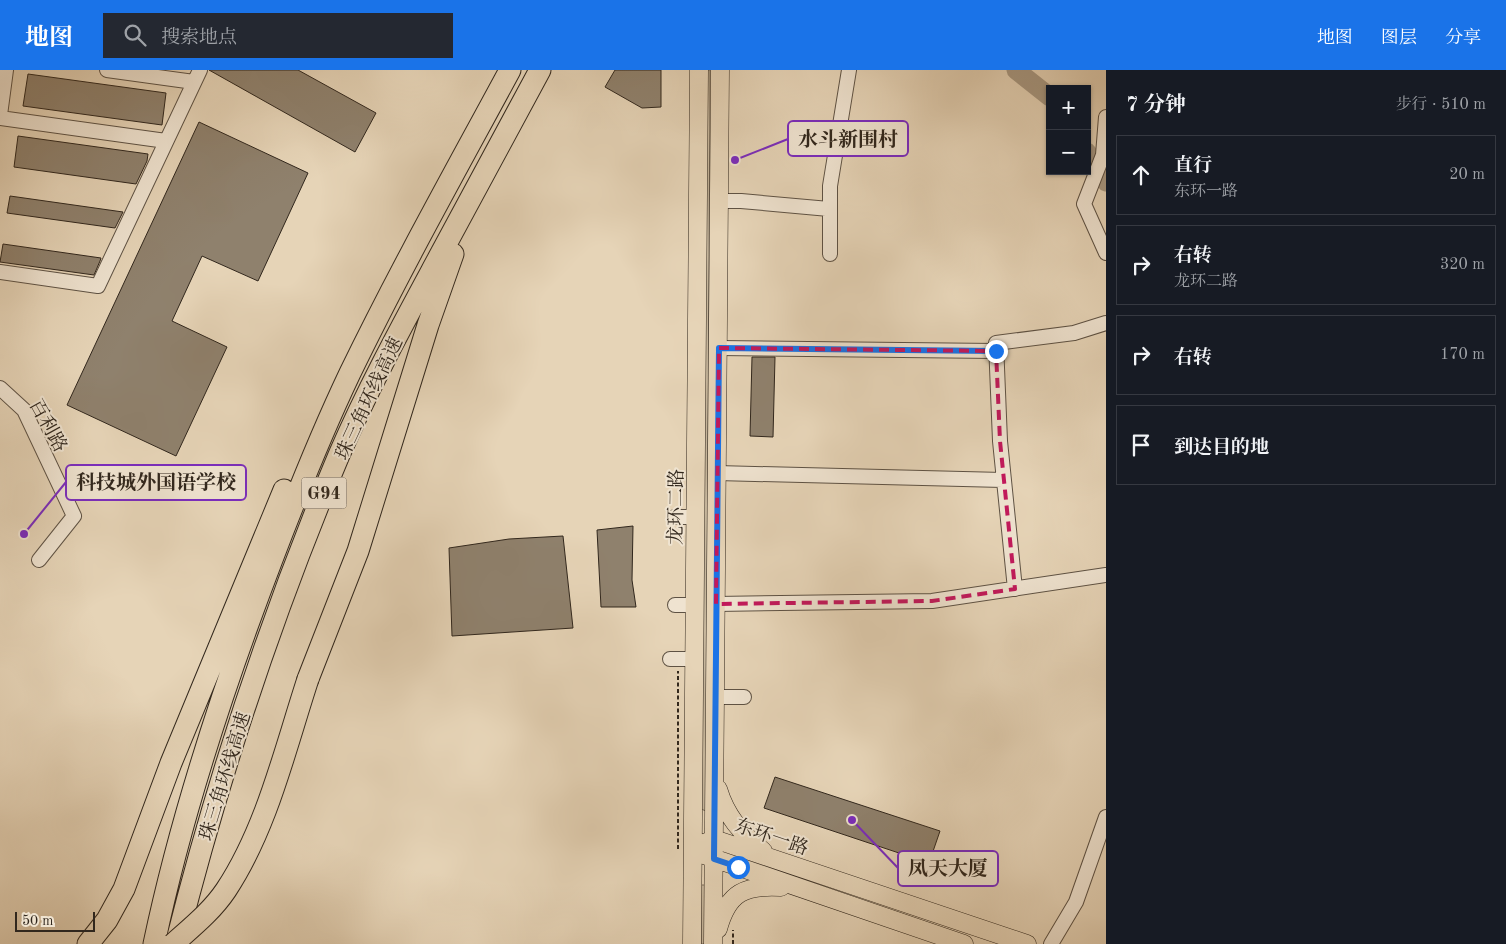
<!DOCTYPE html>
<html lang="zh">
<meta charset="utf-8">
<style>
:root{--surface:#171b24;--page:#242831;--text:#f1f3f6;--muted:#9ea1a6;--line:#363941;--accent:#1a73e8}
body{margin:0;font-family:"Old Standard TT","Noto Serif SC",serif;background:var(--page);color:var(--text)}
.controls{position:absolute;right:15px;top:15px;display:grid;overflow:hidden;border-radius:0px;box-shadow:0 1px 4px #0004}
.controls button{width:45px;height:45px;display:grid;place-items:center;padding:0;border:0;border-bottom:1px solid var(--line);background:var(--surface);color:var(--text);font:25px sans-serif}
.scale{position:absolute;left:15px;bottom:12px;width:80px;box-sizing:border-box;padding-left:5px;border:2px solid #31271d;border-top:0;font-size:14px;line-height:18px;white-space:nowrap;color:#31271d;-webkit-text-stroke:4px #efe3d0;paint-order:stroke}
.stop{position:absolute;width:15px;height:15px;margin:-11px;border:4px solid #1a73e8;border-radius:50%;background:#fff}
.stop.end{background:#1a73e8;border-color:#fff;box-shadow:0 1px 5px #0008}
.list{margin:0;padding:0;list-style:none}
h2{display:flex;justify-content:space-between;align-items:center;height:65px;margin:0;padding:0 20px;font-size:21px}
h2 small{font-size:16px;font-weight:400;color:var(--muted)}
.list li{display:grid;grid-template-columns:32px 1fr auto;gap:15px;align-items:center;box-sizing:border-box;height:80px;margin:0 10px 10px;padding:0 10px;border:1px solid var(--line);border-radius:0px}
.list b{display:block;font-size:19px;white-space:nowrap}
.list p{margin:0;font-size:16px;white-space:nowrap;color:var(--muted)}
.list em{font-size:16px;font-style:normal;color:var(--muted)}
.icon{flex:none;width:28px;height:28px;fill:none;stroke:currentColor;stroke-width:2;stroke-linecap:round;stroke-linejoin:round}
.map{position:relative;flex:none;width:1106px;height:874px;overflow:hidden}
header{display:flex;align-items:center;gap:30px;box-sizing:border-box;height:70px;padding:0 25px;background:var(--accent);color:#fff}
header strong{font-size:24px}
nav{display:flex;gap:28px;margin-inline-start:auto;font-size:18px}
.search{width:350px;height:45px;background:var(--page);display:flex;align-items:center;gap:12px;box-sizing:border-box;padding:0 18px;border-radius:0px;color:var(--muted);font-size:19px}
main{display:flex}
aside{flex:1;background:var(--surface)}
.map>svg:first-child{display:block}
.green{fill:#c7b79d;stroke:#7c6f5d}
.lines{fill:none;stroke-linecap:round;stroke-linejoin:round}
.river{stroke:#a89983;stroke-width:19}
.building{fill:#8f816d;stroke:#31271d}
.minor-casing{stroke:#5e5244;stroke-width:16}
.major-casing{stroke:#31271d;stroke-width:19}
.highway-casing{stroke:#31271d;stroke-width:23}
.path{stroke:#31271d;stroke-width:2;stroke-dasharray:4 2.5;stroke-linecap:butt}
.minor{stroke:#efe3d0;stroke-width:14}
.major{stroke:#e6d4b7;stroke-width:18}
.highway{stroke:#e6d4b7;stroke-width:21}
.highway-bridge-casing{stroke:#31271d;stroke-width:23;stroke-linecap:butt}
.highway-bridge{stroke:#e6d4b7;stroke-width:21}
.route{stroke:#1a73e8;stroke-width:6}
.marked{fill:none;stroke:#c2185b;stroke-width:4;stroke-dasharray:10 6;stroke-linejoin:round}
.labels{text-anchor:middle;stroke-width:4;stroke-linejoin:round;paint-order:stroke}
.shield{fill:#efe3d0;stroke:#6a5f53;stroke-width:1}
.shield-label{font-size:18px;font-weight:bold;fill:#31271d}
.street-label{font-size:19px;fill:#31271d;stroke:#efe3d0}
.leader{fill:none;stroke:#7b2cbf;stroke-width:2}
.callout-dot{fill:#7b2cbf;stroke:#efe3d0;stroke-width:2}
.callout{fill:#efe3d0;stroke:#7b2cbf;stroke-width:2}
.callout-label{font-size:20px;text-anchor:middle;font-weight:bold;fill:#31271d}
</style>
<header>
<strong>地图</strong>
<div class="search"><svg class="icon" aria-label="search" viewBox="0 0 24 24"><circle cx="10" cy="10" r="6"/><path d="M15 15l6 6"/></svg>搜索地点</div>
<nav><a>地图</a><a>图层</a><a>分享</a></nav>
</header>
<main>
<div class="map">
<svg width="1106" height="874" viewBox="0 0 1106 874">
<rect width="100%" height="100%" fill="#e6d4b7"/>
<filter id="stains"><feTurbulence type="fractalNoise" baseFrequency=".004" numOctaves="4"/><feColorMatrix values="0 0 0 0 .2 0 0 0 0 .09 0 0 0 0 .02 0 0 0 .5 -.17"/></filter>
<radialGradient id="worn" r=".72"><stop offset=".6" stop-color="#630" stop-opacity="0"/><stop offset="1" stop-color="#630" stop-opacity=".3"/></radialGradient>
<path class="green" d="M707,0h3l-4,741 -5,-2z
M701,815h4v59h-4z"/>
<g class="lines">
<path class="river" d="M1016,0l34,27
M1087,82l19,30"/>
</g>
<path class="building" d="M209,0h89l78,43 -21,39z
M615,0h46v37l-19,1 -37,-21z
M28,4l138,19 -4,32 -139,-19z
M199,52l109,51 -50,108 -56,-25 -30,65 55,26 -51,109 -109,-51z
M18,66l130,18 -1,7 -11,23 -122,-17z
M10,126l113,16 -8,16 -108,-15z
M3,174l98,14 -1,3 -6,14 -94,-13z
M752,287h23l-2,80 -23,-1z
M633,456l-1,54 4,27h-35l-4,-77z
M563,466l10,92 -121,8 -3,-88 60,-9z
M775,707l165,54 -11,32 -165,-55z"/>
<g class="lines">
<defs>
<path id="minor" d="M107,0l87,12
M0,45l6,-45
M1106,47l-3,38 -19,49 22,49
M0,48l166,23
M720,131h21l88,8
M830,184v-68l19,-116
M0,202l98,14 102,-216
M719,278l277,3
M0,318l24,22 50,106 -35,44
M717,403l286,7
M675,447h21
M1015,519l-15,-148 -4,-98 78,-10 32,-10
M716,534l216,-3 174,-26
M675,535h20
M670,589h25
M715,627h29
M1051,874l25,-42 30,-85"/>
<path id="major" d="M718,719c8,27 23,44 45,62
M704,773l10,-4 313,105
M704,785l260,89
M718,859c10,-37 27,-44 63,-42
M692,874l7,-874
M713,874l7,-874"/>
<path id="highway" d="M308,609l50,-128 70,-226 25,-71
M88,874l19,-24 17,-31 47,-126 113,-273
M154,874c23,-109 56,-215 94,-320 31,-85 63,-169 102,-251 50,-103 106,-203 160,-303
M176,874c42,-167 96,-330 163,-489 29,-67 64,-131 99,-196 34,-63 68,-126 102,-189"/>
</defs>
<use href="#minor" class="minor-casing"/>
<use href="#major" class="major-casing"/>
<use href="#highway" class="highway-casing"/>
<path class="path" d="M678,779v-178
M733,874v-14"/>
<use href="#minor" class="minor"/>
<use href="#major" class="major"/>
<use href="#highway" class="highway"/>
<defs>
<path id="highway-bridge" d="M173,874c19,-17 39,-33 53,-54 41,-62 59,-141 82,-211"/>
</defs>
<use href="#highway-bridge" class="highway-bridge-casing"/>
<use href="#highway-bridge" class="highway-bridge"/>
</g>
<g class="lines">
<path class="route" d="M738,797l-24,-8 5,-511 277,3"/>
</g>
<path class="marked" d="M719,278l277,3 4,90 15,148 -83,12 -216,3z"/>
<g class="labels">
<rect class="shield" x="301.5" y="407.5" width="45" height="31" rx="4"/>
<g class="shield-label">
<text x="324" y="429">G94</text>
</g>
<g class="street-label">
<text transform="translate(368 328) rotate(-65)" y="7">珠三角环线高速</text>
<text transform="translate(49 355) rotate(61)" y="7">百利路</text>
<text transform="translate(675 437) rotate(-89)" y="7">龙环二路</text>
<text transform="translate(224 706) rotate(-73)" y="7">珠三角环线高速</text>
<text transform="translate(772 766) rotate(19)" y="7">东环一路</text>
</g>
</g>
<path class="leader" d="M735 90L788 69M24 464L66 412M852 750L898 798"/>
<g class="callout-dot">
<circle cx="735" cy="90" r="5"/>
<circle cx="24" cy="464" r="5"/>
<circle cx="852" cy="750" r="5"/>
</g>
<g class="callout">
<rect x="788" y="51" width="120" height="35" rx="5"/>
<rect x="66" y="395" width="180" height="35" rx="5"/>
<rect x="898" y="781" width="100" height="35" rx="5"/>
</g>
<g class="callout-label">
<text x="848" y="76">水斗新围村</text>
<text x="156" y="419">科技城外国语学校</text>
<text x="948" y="805">凤天大厦</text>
</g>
<rect width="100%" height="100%" filter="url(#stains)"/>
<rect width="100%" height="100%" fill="url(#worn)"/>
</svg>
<div class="controls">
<button>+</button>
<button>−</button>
</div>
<div class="scale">50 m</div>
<div class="stop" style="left:738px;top:797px"></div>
<div class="stop end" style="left:996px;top:281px"></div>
</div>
<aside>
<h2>7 分钟<small>步行 · 510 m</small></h2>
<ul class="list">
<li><svg class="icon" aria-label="ahead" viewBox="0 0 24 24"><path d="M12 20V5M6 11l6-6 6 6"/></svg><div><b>直行</b><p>东环一路</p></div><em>20 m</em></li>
<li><svg class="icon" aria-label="right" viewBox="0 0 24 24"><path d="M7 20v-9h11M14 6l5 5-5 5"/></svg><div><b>右转</b><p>龙环二路</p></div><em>320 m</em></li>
<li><svg class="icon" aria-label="right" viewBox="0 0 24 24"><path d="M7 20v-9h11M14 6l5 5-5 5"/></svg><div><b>右转</b></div><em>170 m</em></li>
<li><svg class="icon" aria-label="arrive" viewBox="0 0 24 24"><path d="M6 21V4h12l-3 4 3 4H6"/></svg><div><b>到达目的地</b></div></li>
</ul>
</aside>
</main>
